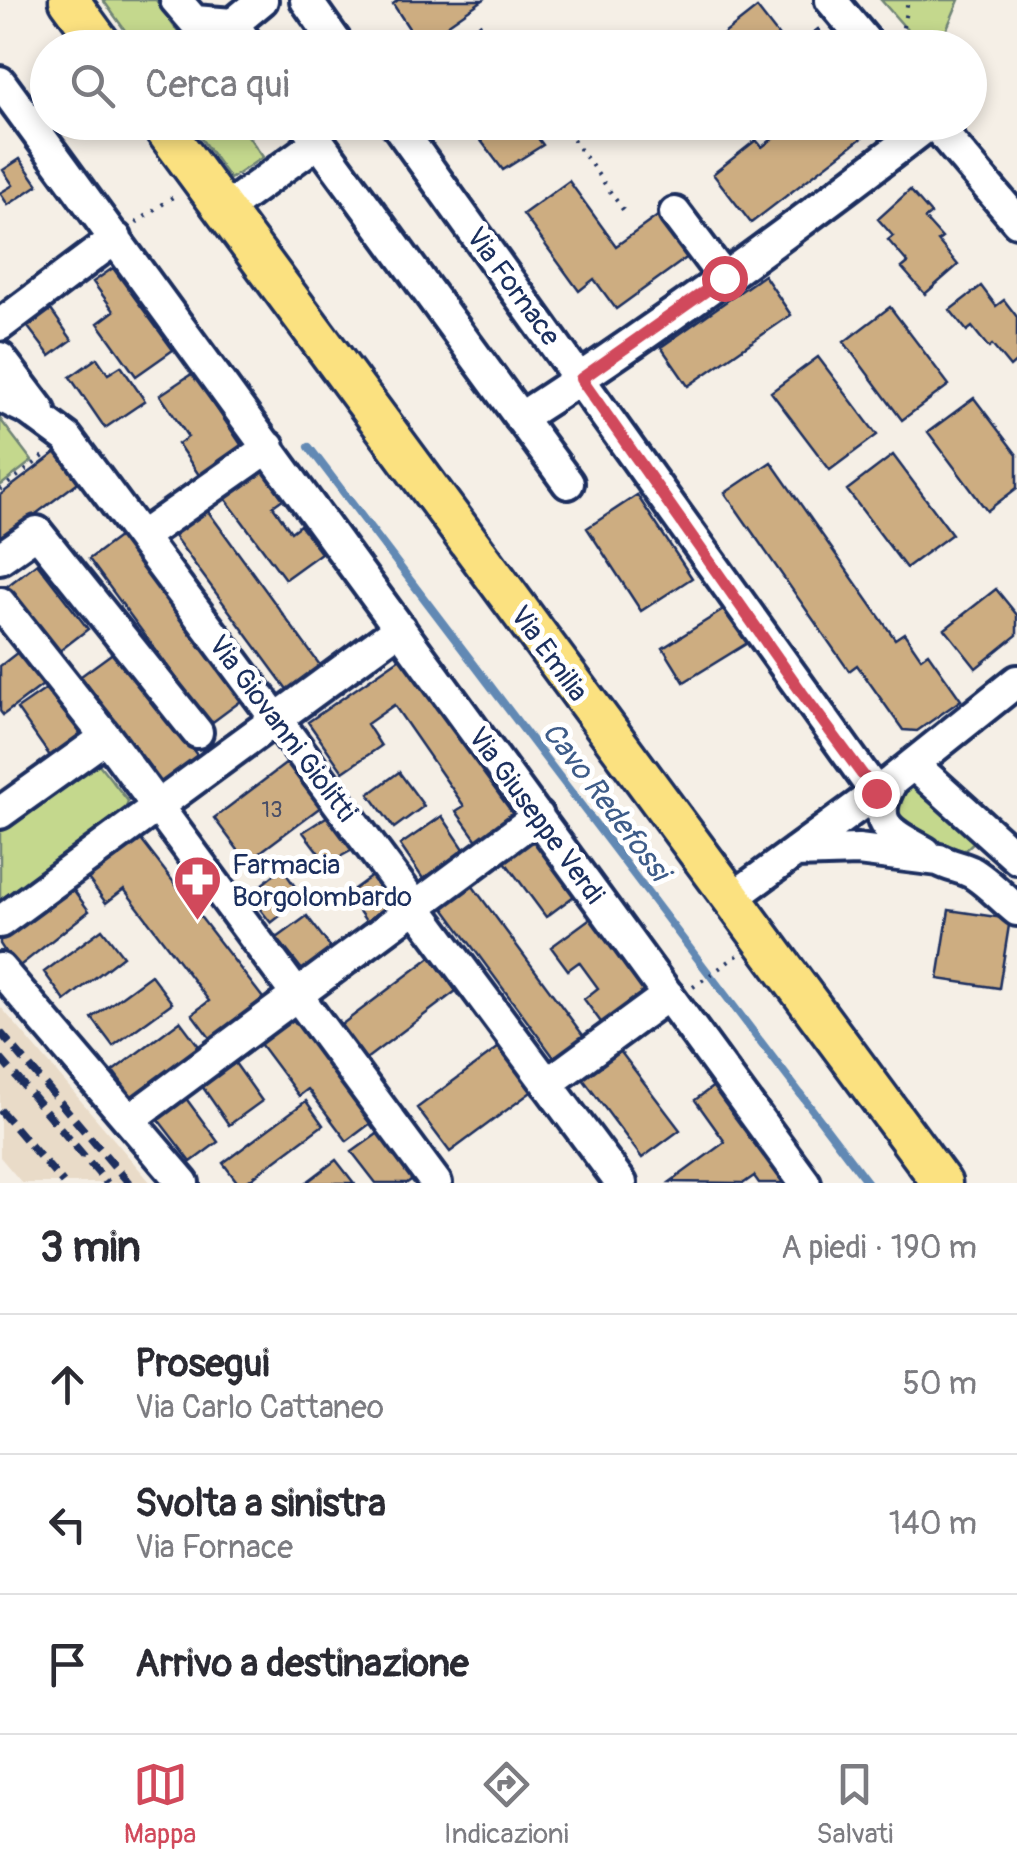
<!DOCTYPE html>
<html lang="it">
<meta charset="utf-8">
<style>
:root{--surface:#fff;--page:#f7f7f7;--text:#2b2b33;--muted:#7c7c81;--line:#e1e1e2;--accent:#d1495b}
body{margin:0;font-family:Pangolin,sans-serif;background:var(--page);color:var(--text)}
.stop{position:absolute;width:30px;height:30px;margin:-22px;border:8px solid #d1495b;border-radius:50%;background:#fff}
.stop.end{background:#d1495b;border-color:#fff;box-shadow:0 2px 10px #0008}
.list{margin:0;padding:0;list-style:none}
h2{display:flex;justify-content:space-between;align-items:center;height:130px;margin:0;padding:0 40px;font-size:42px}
h2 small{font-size:32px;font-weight:400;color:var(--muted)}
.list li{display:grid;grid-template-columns:65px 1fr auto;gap:30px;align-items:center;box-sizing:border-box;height:140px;padding:0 40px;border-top:2px solid var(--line)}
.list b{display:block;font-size:38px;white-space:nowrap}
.list p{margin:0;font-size:32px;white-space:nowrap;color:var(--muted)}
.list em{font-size:32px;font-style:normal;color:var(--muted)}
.icon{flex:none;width:55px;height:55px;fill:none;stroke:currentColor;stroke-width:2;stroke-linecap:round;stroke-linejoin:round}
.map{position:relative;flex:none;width:1017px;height:1183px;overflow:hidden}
.search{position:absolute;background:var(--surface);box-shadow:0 5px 15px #0003;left:30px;right:30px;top:30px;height:110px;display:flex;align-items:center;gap:25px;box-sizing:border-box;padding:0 35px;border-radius:55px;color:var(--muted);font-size:38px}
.sheet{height:550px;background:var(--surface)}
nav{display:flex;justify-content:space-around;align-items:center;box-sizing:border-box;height:140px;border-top:2px solid var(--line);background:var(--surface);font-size:28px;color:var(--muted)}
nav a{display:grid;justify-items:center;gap:5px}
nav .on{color:var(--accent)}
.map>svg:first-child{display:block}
.built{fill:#e9dbc8}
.green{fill:#c4d88d;stroke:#708476;stroke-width:2.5}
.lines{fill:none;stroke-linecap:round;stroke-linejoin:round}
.stream{stroke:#6289b4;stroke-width:8}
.building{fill:#cdad81;stroke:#1b2f5e;stroke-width:2.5}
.minor-casing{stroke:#1b2f5e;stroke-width:38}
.major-casing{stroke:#1b2f5e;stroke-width:45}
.path{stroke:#1b2f5e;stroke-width:4;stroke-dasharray:2.5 8;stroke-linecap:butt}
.minor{stroke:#fff;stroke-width:30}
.major{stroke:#fbe180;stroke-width:38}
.rail{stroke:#1b2f5e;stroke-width:8;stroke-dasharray:15 8;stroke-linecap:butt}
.route{stroke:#d1495b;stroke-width:12}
.labels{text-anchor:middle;stroke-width:10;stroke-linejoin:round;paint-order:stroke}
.number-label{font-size:22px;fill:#484e67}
.street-label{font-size:28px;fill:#1b2f5e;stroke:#fff}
.poi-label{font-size:28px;fill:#1b2f5e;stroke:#fff;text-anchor:start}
.water-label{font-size:30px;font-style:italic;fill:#3e5c89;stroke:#fff}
</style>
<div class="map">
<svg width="1017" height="1183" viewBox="0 0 1017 1183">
<rect width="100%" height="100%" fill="#f5efe6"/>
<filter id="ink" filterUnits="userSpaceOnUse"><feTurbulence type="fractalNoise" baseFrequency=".01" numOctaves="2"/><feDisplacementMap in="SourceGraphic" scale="20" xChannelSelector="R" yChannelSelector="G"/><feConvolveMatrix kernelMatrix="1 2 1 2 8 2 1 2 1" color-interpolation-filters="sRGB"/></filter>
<g filter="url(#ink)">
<path class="built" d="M0,1006l151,177h-129l-22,-26z"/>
<path class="green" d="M103,0h53l32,47h-51z
M881,0h78l-20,47 -16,1z
M190,123h49l24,34 -33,22z
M0,419l32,42 -32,25z
M87,761l11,2 30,38 -4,12 -124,87v-76z
M903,783l12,1 61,56 -12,11 -26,-10 -35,-8 -13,-38z"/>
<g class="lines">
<path class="stream" d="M309,447l559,736"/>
</g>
<path class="building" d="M398,0h85l-36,25 17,23h-54l-3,-4 7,-8 -21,-32z
M757,8l31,40h-68l-5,-7z
M818,29l14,19h-39z
M467,122h59l17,23 -40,25z
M778,122h95l3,5 -125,96 -38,-49 43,-34 6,7 22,-17z
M20,159l18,26 -30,20 -8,-12 13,-8 -10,-15z
M569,181l47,65 50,-36 30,41 -80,58 -22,-30 -15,12 -56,-77z
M910,190l21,24 -6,5 17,19 -4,3 20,24 -33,29 -23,-26 6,-5 -20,-23 5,-4 -15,-17z
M113,268l60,82 -37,26 -38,-53 16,-12 -21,-29z
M764,275l27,40 -103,71 -27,-39z
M981,286l15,20 8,-6 13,17v44l-7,6 -18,-22 -3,3 -17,-21 -5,4 -17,-21z
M890,307l59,78 -47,35 -58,-78z
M51,310l21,30 -22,16 -22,-29z
M818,357l59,78 -47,35 -59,-78z
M97,358l11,16 13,-8 24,35 -40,27 -35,-51z
M193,373l51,76 -43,29 -23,-34 10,-7 -28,-42z
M974,398l43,57v33l-30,23 -59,-79z
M58,451l23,29 -81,61v-46z
M893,455l59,79 -46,34 -59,-78z
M771,462l124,177 9,-6 17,25 7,-5 33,47 -44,31 -14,-1 -46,-65 -8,6 -124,-178z
M263,464l24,32 -14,10 18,26 9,-7 21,28 -36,26 -63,-85z
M637,495l55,83 -51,33 -54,-83z
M205,507l117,161 -33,24 -118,-160z
M120,536l121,165 -31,23 -121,-165z
M37,563l51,66 -31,24 -51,-66z
M996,589l21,26v20l-41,33 -31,-39z
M728,607l21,35 -65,40 -21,-34z
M118,649l18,25 -3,2 18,25 3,-3 8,10 -3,2 19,26 3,-2 19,25 -38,28 -81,-111z
M412,650l112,160 -46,32 -22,-31 8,-5 -70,-101 -27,19 14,22 -38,26 -35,-50z
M18,652l25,33 -40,30 -3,-4v-45z
M49,687l34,50 -31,22 -35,-50z
M296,756l34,44 -83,62 -33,-44z
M399,772l25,34 -30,22 -25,-34z
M337,810l30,32 -40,22 -24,-32z
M442,816l28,42 -42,28 -28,-41z
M138,836l128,166 -53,40 -21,-28 17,-13 -85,-112 -18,14 -20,-27z
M535,836l43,57 -32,24 -43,-58z
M282,868l21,30 -32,25 -22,-28z
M383,868l30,38 -38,28 -28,-40z
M469,881l119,161 -30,21 -118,-160z
M70,885l19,26 -73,58 -16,-25v-5z
M949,910l61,9 -11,69 -61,-9z
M596,914l55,76 -48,35 -19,-26 14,-11 -19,-26 -11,8 -17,-23z
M307,916l33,44 -29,21 -34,-43z
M102,929l21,27 -58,45 -21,-29z
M431,957l25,34 -98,74 -25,-34z
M151,975l21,28 -59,43 -21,-28z
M292,1016l79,107 -24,18 -39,-52 -9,7 -41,-55z
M180,1021l21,28 -67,50 -21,-28z
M510,1039l32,45 -92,68 -33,-44z
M617,1047l63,83 -38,28 -62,-83z
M235,1063l27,38 -33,24 -27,-39z
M723,1079l76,104h-40l-5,-7 -10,7 -74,-1 55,-40 -30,-42z
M185,1097l33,45 -27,20 -34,-44z
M306,1101l17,24 -78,58h-7l-15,-20z
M380,1132l35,45 -8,6h-31l-24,-31z
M336,1160l18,23h-46l-1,-1z"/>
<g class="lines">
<defs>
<path id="minor" d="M176,0l18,21 39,3
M306,0l34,48
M831,0l40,48
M250,48l-17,-24 29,-24
M0,82l805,1101
M304,122l264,361
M395,122l481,671
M933,122l84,99
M223,211l95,-69
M675,213l49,65
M0,325l116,-87
M0,358l40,53
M0,396l29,14 38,28 554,745
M520,418c142,-92 278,-192 412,-296
M141,537l128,-90
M0,558l37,-26 160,200
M0,603l106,134 330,446
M913,764l104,94
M892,781c-24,43 -3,51 33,71
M0,813l106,-76
M795,852l63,-2 81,10c11,6 21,7 32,12 16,9 31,26 46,38
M731,899l161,-118 125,-100
M0,922l400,-294
M0,969l183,214
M547,1084l121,-89
M129,1120l409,-304"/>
<path id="major" d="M69,0l35,48
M159,122l783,1061"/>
</defs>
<use href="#minor" class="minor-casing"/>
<use href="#major" class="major-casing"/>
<path class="path" d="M479,23l10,13 12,1 7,11
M899,48l9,-48
M561,122l65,92
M136,223l41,-29
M0,490l44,-34
M693,987l45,-32"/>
<use href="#minor" class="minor"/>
<use href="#major" class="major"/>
<path class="rail" d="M0,1032l129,151
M0,1058l107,125
M0,1110l63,73"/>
</g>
</g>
<g class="lines" filter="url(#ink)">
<path class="route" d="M724,278l-143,101 221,314 74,100"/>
</g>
<defs>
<symbol id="pharmacy-pin" viewBox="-11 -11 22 30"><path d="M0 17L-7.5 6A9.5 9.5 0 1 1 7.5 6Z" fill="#d1495b" stroke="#fff"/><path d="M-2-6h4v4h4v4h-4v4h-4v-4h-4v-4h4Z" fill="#fff"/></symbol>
</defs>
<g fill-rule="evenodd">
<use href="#pharmacy-pin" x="170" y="852" width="55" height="75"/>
</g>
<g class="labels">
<g class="number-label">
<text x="272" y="817">13</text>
</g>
<g class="street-label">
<text transform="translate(514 286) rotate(54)" y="10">Via Fornace</text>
<text transform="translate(550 653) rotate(54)" y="10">Via Emilia</text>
<text transform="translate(283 728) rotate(53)" y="10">Via Giovanni Giolitti</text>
<text transform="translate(537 815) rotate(54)" y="10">Via Giuseppe Verdi</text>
</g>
<g class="poi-label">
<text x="232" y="874">Farmacia<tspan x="232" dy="32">Borgolombardo</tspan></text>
</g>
<g class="water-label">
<text transform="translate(606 801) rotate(53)" y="10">Cavo Redefossi</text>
</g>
</g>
</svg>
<div class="stop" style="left:724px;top:278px"></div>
<div class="stop end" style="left:876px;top:793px"></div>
<div class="search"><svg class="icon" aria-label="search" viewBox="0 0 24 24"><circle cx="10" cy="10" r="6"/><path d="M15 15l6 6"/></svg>Cerca qui</div>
</div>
<section class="sheet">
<h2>3 min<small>A piedi · 190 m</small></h2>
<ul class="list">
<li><svg class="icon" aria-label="ahead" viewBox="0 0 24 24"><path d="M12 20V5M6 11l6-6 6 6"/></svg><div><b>Prosegui</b><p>Via Carlo Cattaneo</p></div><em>50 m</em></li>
<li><svg class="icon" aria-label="left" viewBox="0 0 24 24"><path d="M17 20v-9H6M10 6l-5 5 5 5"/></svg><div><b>Svolta a sinistra</b><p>Via Fornace</p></div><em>140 m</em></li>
<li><svg class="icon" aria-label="arrive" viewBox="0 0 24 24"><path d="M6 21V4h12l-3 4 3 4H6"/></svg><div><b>Arrivo a destinazione</b></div></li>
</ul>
</section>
<nav>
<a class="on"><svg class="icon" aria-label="map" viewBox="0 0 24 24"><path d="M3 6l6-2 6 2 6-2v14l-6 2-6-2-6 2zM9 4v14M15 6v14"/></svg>Mappa</a>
<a><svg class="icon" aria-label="directions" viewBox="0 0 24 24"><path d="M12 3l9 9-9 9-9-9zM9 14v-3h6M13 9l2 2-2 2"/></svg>Indicazioni</a>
<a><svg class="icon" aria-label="saved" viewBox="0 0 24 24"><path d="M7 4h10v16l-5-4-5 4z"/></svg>Salvati</a>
</nav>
